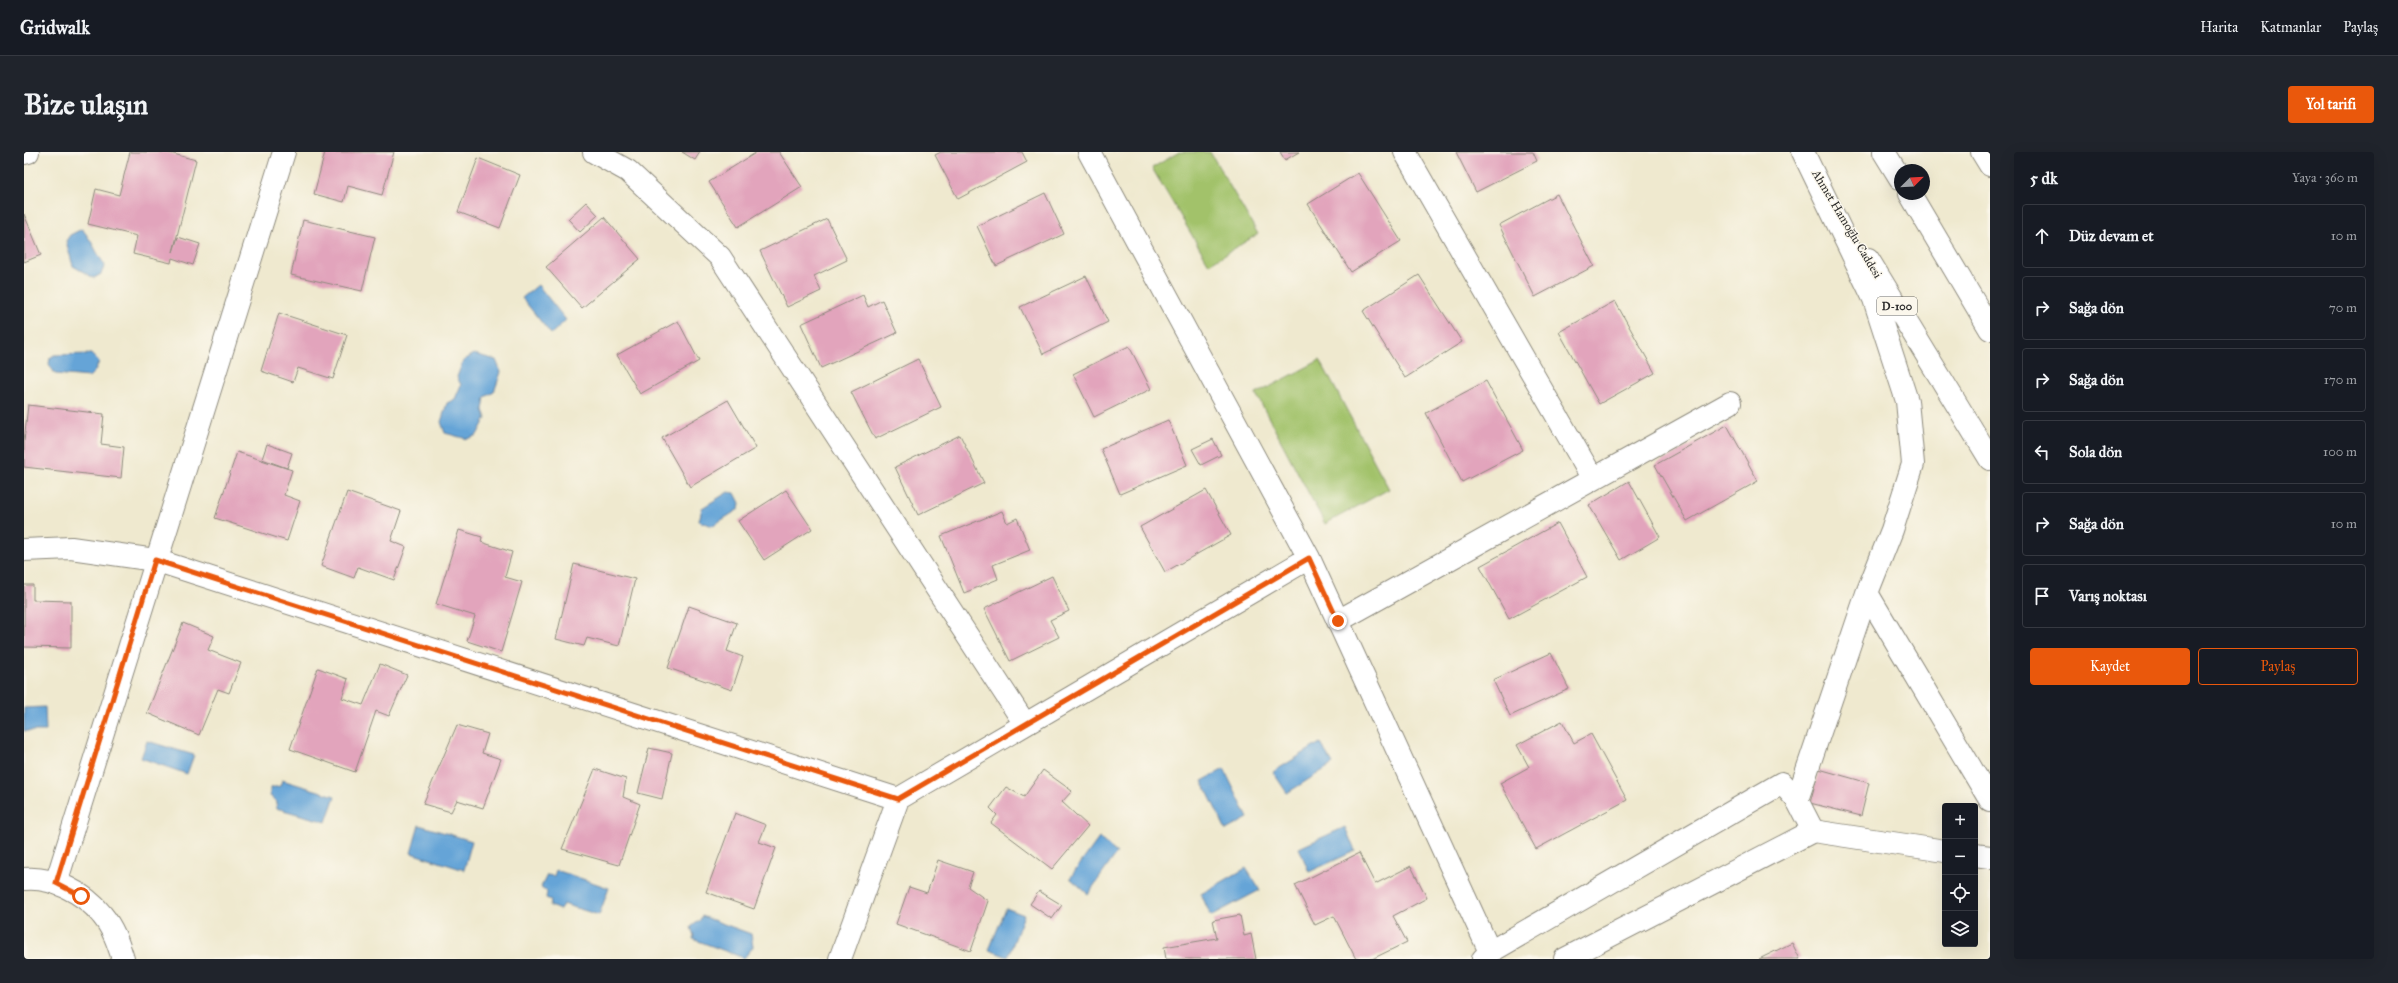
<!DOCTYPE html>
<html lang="tr">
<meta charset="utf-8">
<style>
:root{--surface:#171b24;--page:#20242c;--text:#f1f3f6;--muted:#9ea1a6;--line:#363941;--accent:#ea580c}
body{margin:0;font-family:"IM FELL Great Primer",serif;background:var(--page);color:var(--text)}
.controls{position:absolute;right:12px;bottom:12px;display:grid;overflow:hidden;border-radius:4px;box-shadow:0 4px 16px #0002}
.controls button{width:36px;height:36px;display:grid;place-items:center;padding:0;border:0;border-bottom:1px solid var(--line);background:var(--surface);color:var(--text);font:20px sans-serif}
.compass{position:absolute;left:1870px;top:12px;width:36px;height:36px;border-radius:50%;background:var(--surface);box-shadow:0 4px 16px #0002;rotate:66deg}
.stop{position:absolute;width:12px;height:12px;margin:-9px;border:3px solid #ea580c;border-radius:50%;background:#fff}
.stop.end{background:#ea580c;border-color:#fff;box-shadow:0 1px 4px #0008}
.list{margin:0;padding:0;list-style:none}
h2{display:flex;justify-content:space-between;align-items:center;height:52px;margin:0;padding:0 16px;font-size:17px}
h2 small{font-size:13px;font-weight:400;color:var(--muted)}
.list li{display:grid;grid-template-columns:26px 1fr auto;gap:12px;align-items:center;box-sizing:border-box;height:64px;margin:0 8px 8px;padding:0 8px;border:1px solid var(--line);border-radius:4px}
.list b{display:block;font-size:15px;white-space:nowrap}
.list em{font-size:13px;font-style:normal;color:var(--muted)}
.actions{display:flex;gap:8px;padding:12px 16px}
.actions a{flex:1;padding:9px 0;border:1px solid var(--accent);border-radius:4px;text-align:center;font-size:14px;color:var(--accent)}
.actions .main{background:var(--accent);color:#fff}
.icon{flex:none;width:22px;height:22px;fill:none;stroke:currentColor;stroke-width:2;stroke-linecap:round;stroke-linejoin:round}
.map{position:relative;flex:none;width:1966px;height:807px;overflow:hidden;border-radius:4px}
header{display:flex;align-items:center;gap:24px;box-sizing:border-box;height:56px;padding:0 20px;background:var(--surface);border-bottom:1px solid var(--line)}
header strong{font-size:19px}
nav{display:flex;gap:22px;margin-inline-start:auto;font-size:14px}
.intro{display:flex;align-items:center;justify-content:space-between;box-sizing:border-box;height:96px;padding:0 24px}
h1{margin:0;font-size:28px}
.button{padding:10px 18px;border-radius:4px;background:var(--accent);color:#fff;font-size:14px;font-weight:700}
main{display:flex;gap:24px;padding:0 24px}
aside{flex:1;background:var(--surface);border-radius:4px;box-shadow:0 4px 16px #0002}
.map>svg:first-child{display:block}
.green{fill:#a2c26b;stroke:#66764b}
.water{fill:#65a4d7;stroke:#486881}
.building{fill:#e2a4bc}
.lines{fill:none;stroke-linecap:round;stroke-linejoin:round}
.minor-casing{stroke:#8d8a7d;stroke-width:24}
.highway-casing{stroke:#8d8a7d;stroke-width:24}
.minor{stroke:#fff;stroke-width:22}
.highway{stroke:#fff;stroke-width:22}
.route{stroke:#ea580c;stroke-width:5}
.labels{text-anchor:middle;stroke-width:3;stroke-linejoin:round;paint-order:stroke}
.shield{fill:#fbf7ec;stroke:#696865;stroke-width:1}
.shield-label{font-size:11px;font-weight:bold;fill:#2b2b2b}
.street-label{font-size:12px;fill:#2b2b2b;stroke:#fbf7ec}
</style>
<header>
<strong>Gridwalk</strong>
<nav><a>Harita</a><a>Katmanlar</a><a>Paylaş</a></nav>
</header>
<div class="intro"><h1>Bize ulaşın</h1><a class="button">Yol tarifi</a></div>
<main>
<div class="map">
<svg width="1966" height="807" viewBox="0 0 1966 807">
<rect width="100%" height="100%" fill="#fbf7ec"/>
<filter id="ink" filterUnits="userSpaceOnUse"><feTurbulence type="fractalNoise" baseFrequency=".025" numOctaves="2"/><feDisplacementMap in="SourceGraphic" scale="8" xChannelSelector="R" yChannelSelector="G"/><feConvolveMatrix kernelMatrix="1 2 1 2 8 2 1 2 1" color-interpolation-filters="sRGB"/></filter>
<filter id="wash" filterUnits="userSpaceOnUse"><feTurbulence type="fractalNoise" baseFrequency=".012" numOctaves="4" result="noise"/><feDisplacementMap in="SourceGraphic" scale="16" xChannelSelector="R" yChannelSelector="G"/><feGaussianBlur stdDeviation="0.9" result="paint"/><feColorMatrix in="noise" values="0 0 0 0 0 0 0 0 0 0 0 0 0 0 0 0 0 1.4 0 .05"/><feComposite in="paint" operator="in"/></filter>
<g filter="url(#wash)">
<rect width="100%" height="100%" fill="#efe9cf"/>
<path class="green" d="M1155,0h31l48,82 -49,30 -57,-96z
M1296,208l69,129 -64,35 -69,-130z"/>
<path class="water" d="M58,77c10,11 14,24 23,36l-4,9 -7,4 -21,-12 -7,-25 4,-6z
M514,133l28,35 -15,14 -29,-36z
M67,202l8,8 -4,9 -6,6 -34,-3 -6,-10 1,-6 4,-3z
M450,202l22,6 5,12 -7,20 -9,5 -2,13 3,8 -9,17 -10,4 -22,-6 -4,-11 6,-19 8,-4 6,-14 -4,-8 6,-16z
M704,340l7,1 5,10 -1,6 -27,17 -13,-5 3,-13z
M21,555l1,24h-22v-23z
M123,589l47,14 -7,19 -46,-16z
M1296,591l13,21 -46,29 -14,-21z
M1200,617l24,49 -22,12 -24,-49z
M258,628l53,16 -9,26 -50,-14 1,-6 -7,-6v-8l10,-2z
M395,673l53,16 -8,29 -53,-17z
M1321,675l10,24 -46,21 -10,-24z
M1075,686l18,15 -29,41 -18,-16z
M1222,716l14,22 -49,26 -10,-22z
M532,718l53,18 -10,27 -36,-11 -3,6 -10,-4 1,-6 -5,-2 1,-7 -6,-4 6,-12 7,1z
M982,756l18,7 -16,42 -19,-7z
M678,764l49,18 2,13 -9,11 -51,-19 1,-3 -3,-9 9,-7z"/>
<g id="blocks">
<path class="building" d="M106,0h36l30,8 -23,92 5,-15 22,7 -7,21 -21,-7 -1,5 -38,-9 4,-18 -49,-12 8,-35 23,6z
M301,0h69l-12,43 -34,-9 -4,16 -30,-8z
M658,0h18l-5,8z
M733,0h22l23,35 -64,40 -29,-45z
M917,0h81l5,10 -69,37 -23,-44z
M1256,0h19l-14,8z
M1432,0h77l4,9 -61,31z
M454,6l42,17 -20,53 -42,-16z
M1334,21l43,68 -50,31 -43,-68z
M1021,41l19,41 -68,32 -19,-40z
M1533,42l37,72 -59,31 -36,-72z
M562,50l12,13 -18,17 -12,-13z
M0,62l17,41 -17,7z
M580,65l36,42 -58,49 -36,-41z
M803,67l20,41 -33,16 7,15 -34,16 -27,-56z
M279,68l72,17 -13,54 -71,-16z
M1395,123l43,67 -57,36 -42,-67z
M1062,124l22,46 -65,32 -23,-47z
M839,143l5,12 14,-7 15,33 -76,35 -20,-44z
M1591,149l40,72 -56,31 -40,-72z
M255,161l68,22 -14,44 -35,-11 -5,14 -32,-11z
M654,169l21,40 -59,33 -23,-39z
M1105,194l22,43 -57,28 -21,-43z
M894,207l23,48 -66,32 -24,-47z
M1462,229l37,69 -61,32 -36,-69z
M704,248l28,48 -66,39 -28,-49z
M4,253l76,9 -3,30 23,3 -3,31 -97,-11v-26z
M1144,268l19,45 -67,29 -19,-45z
M1703,273l31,56 -71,40 -32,-56z
M936,283l24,48 -66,32 -23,-48z
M1189,287l8,16 -20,10 -9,-16z
M243,292l25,9 -5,15 -25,-9z
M213,300l55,18 -8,25 16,6 -13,40 -72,-23z
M1605,329l31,56 -39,23 -32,-55z
M762,338l26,39 -48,31 -26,-39z
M1182,338l25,45 -66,37 -25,-45z
M323,340l54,19 -10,30 15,6 -12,33 -36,-13 -4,11 -33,-12z
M978,359l5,12 10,-5 13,32 -37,15 5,14 -34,14 -23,-57z
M1534,371l29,54 -78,42 -29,-53z
M435,378l23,7 -1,5 31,10 -7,25 17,5 -21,70 -34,-11 8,-25 -39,-12z
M550,412l61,15 -16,67 -32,-8 -3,8 -28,-7z
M1028,424l17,35 -19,9 9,17 -49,24 -26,-52z
M0,433h9v15l38,1v47l-47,-1z
M665,454l48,17 -10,28 16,6 -11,33 -64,-22z
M159,471l31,13 -6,14 33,13 -12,30 -11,-4 -19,46 -52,-22z
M1527,501l18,36 -59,27 -17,-36z
M356,512l27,11 -18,41 -13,-5 -21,61 -65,-23 28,-81 30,11 -6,19 21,7z
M1538,569l12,22 17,-9 36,66 -91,49 -36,-66 29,-16 -12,-22z
M433,573l31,9 -6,19 19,6 -18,49 -26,-8 -6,12 -28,-8z
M625,596l23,5 -10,46 -24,-6z
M571,617l31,10 -3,18 17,7 -21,61 -57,-16z
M1795,617l50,14 -8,33 -51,-13z
M1019,618l29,21 -10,11 26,24 -36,43 -61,-46 6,-8 -7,-7 16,-21 18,10z
M711,661l31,12 -7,17 17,6 -22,61 -48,-17z
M1335,701l16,31 36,-18 16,32 -34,18 14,26 -35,17h-16l-22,-43 -19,9 -20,-40z
M914,708l35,12 -5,15 20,14 -17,50 -75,-27 13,-37 18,6z
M1015,739l23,14 -10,14 -22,-15z
M1216,763l4,21 7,-2 5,25h-90l-2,-12 53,-9 -4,-18z
M1768,791l8,16h-41z"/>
</g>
</g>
<g filter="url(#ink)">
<use href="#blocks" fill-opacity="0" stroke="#8d8a7d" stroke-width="1"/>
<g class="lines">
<defs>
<path id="minor" d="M570,0l34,19 92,86 305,467
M1065,0l220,406 181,394
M1381,0l188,327
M1958,0l8,13
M0,1l4,-1
M0,398l47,-2 84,12 743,239
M1314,469l392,-218
M0,727c28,-3 61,14 78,36 11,13 16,28 21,44
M32,731l228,-731
M816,807l58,-160 411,-241
M1459,807l7,-7 292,-169 15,17 16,31 -248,128"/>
<path id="highway" d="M1860,0l16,26
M1886,42l80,135
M1844,107l122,200
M1843,441l123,207
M1773,648l70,-207 25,-63 21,-66 -6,-63 -33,-102 -71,-147
M1789,679l132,20
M1951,703l15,2"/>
</defs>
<use href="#minor" class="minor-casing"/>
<use href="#highway" class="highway-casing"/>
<use href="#minor" class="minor"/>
<use href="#highway" class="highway"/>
</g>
</g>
<g class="lines" filter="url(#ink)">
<path class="route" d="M57,744l-25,-13 99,-323 743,239 411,-241 29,63"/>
</g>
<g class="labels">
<rect class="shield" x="1853" y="145" width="40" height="18" rx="3"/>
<g class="shield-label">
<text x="1873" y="158">D-100</text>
</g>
<g class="street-label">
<text transform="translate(1823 72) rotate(59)" y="4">Ahmet Hamoğlu Caddesi</text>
</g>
</g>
</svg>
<div class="controls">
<button>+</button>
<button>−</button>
<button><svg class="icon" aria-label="locate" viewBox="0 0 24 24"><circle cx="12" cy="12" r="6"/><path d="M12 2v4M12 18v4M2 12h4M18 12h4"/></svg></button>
<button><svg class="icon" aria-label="layers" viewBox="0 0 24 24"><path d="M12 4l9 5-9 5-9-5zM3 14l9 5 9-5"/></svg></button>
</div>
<svg class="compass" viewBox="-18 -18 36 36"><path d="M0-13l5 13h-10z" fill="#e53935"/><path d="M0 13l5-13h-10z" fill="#9ea1a6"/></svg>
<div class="stop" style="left:57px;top:744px"></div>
<div class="stop end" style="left:1314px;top:469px"></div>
</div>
<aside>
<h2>5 dk<small>Yaya · 360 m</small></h2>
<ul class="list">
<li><svg class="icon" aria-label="ahead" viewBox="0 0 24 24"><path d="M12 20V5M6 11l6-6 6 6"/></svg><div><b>Düz devam et</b></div><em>10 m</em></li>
<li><svg class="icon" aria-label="right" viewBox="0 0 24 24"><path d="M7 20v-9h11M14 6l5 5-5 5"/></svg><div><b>Sağa dön</b></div><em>70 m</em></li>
<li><svg class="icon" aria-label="right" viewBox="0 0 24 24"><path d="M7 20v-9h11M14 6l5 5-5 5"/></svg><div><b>Sağa dön</b></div><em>170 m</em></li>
<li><svg class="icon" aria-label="left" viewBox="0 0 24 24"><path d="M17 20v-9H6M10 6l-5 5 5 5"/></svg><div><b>Sola dön</b></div><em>100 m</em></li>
<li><svg class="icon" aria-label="right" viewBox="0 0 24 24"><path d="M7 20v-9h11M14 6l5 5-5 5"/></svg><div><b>Sağa dön</b></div><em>10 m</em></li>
<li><svg class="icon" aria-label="arrive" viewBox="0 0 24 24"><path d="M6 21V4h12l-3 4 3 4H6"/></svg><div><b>Varış noktası</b></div></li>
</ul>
<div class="actions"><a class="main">Kaydet</a><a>Paylaş</a></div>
</aside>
</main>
